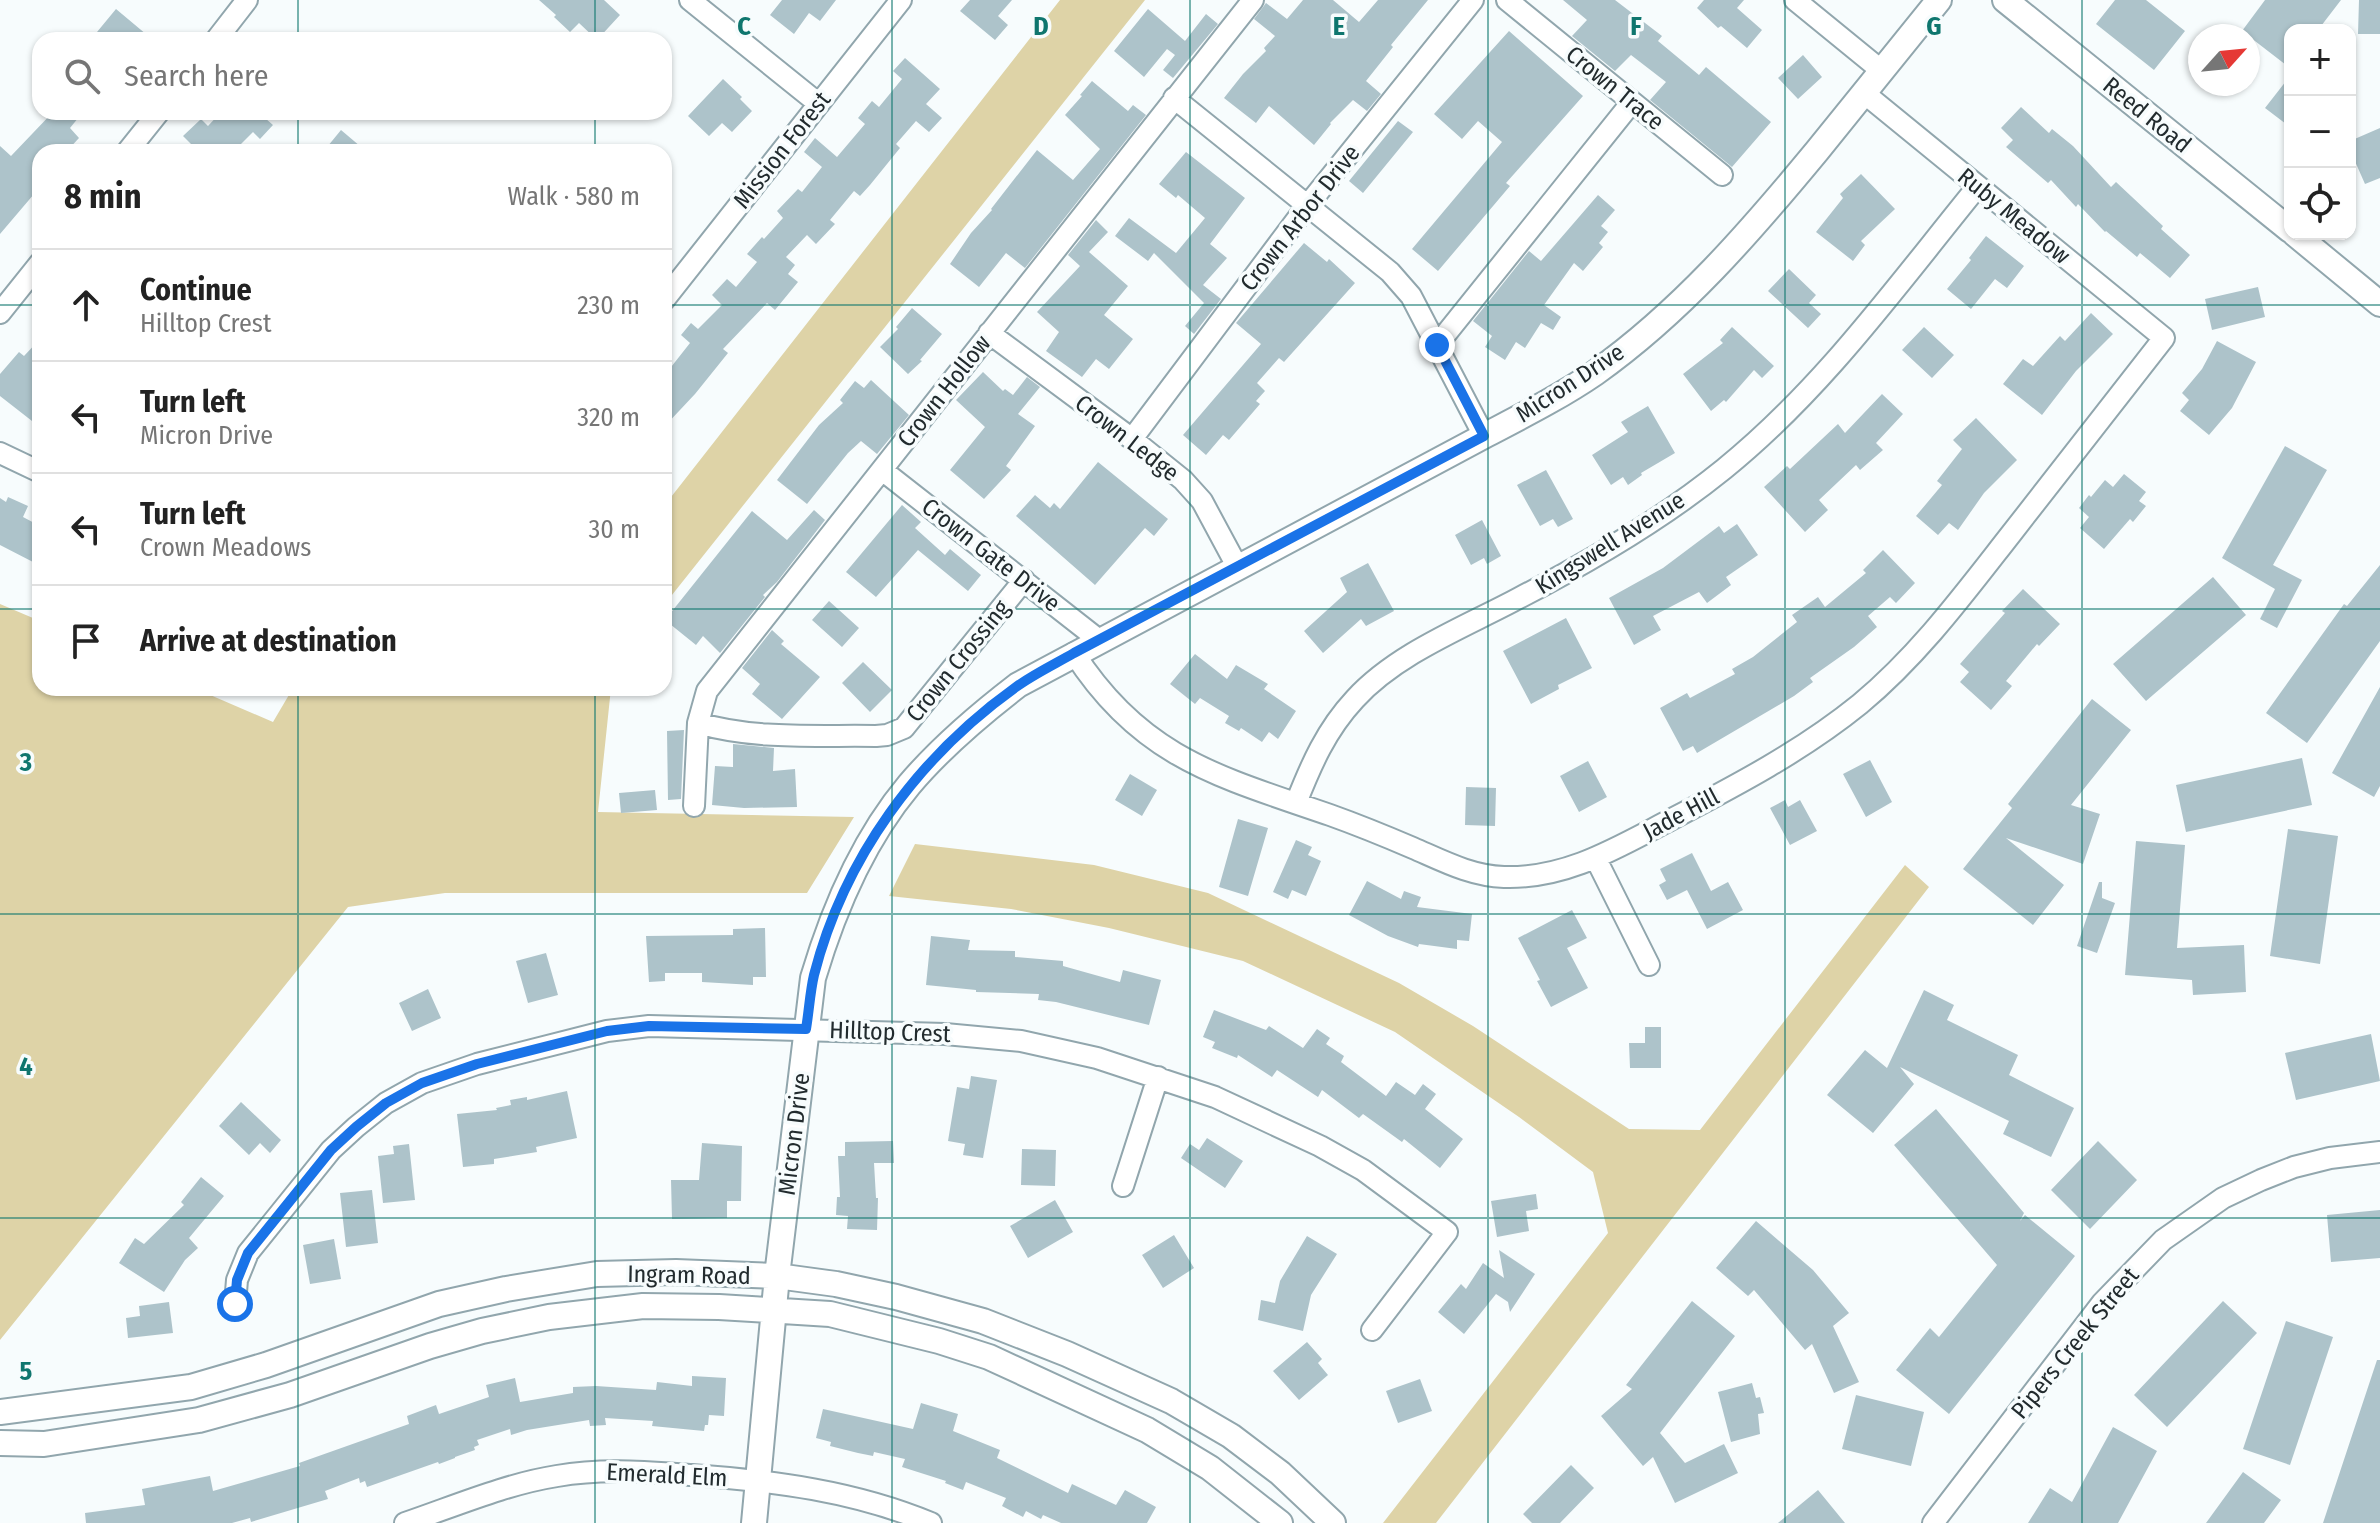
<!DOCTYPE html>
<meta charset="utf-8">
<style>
:root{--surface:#fff;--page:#f2f2f2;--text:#222;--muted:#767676;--line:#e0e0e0}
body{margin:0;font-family:"Fira Sans Condensed",sans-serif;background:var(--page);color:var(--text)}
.controls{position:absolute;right:24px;top:24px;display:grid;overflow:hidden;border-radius:16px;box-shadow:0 2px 6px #0004}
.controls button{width:72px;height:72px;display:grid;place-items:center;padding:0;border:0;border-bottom:2px solid var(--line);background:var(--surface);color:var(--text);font:40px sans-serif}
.compass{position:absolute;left:2188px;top:24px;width:72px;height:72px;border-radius:50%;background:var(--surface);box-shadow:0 2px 6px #0004;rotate:63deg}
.stop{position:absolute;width:24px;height:24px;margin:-18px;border:6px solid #1a73e8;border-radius:50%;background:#fff}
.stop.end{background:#1a73e8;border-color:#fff;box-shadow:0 2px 8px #0008}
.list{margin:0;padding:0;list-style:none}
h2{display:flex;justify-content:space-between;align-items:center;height:104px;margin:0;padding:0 32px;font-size:34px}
h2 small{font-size:26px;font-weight:400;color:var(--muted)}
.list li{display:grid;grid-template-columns:52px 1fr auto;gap:24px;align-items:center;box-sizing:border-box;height:112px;padding:0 32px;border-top:2px solid var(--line)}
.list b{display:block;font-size:30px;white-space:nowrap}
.list p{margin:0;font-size:26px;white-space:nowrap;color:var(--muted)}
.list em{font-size:26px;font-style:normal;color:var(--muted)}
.icon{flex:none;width:44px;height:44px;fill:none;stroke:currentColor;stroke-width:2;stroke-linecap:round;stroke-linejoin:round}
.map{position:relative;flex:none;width:2380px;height:1523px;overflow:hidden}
.search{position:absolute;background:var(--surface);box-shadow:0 2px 6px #0004;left:32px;top:32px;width:640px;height:88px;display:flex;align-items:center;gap:20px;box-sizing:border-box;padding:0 28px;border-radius:24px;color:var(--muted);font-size:30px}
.panel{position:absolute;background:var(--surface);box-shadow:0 2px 6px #0004;left:32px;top:144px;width:640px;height:552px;border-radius:24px}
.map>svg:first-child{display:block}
.green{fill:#ded3a7}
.building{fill:#adc3ca}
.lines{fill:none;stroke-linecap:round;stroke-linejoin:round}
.minor-casing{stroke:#91a6ad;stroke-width:24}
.tertiary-casing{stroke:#91a6ad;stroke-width:28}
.minor{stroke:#fff;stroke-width:20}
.tertiary{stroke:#fff;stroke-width:24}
.route{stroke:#1a73e8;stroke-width:10}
.grid{fill:none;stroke:#0f766e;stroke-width:2;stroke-opacity:0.55}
.labels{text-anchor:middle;stroke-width:7;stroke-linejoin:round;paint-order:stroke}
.street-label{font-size:24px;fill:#222b2e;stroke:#f7fcfd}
.grid-label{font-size:26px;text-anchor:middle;font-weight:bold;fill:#0f766e;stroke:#f7fcfd;stroke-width:7;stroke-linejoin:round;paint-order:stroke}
</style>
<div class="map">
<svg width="2380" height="1523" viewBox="0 0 2380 1523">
<rect width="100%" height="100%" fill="#f7fcfd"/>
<path class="green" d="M1060,0h85l-481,605v-99z
M0,604l40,17v67h154l79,34 20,-34h213l10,7 5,-7h90l-13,124 256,5 -47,76h-362l-97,14 -348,433z
M915,844l179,21 114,28 191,90 74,43 156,103 71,1 205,-265 24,22 -493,636h-53l225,-290 -15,-61 -74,-55 -124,-85 -152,-71 -134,-33 -98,-19 -122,-13z"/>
<path class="building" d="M539,0h65l16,15 -23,25 -18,-17 -9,9 -16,-15 2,-2z
M782,0h54l-16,21 -11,-8 -15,21 -24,-19z
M970,0h42l-14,16 10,9 -13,15 -35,-29z
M1303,0h30l26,22 19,-22h50l-37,45 2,2 -27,34 15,13 -14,17 -14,-11 -23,23 1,1 -17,21 -45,-39 -13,17 -32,-25 19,-24 23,-23 -2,-3 11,-12 -21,-17 12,-16 21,16z
M1563,0h52l47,36 -4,5 41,34 7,-8 65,55 -39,45 -82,-67 16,-18 -35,-27 -16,16 -43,-35 15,-16z
M1704,0h40l-7,8 25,22 -15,18 -26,-22 -3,2 -21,-20z
M2115,0h31l39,31 -31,39 -58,-46z
M2265,0h76l-23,30h-28v38l-48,-37z
M2359,0h21v34h-22z
M116,9l37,31h-46l-10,-8z
M1148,9l37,32 21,-27 12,10 -45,54 -10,-8 12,-15 -8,-6 -23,28 -30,-26z
M1509,31l74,65 -77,87 4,3 -72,85 -26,-22 90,-107 -24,-21 -16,18 -28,-25z
M1803,55l19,22 -24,22 -20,-21z
M905,58l35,31 -14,15 16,14 -13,14 -13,-11 -20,23 4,4 -30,37 -10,11 -6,-5 -24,29 5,4 -19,20 -9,-9 -21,22 9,8 -7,9 10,8 -23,28 -8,-7 -44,46 5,4 -33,41 -31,33v-51l26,-33 -9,-8 10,-12 7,6 24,-24 -10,-10 15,-16 9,8 21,-25 -10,-8 15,-17 2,2 19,-21 -6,-7 21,-22 4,3 20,-25 -18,-15 11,-14 22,19 28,-33 -7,-6 14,-17 7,6 23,-28 -9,-8z
M2290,76v51l-25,-19z
M723,79l19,18 -2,2 12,12 -20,21 -10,-9 -13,13 -21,-20z
M1092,81l36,30 5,-6 13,10 -121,153 -19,-15 -27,34 -29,-23 21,-31 21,-23 -1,-1 46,-59 36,30 27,-31 -35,-34 17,-19 -2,-1z
M2021,107l28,26 3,-4 21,17 38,41 5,-5 47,44 -2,3 29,26 -20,23 -30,-25 -3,4 -31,-26 -1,1 -27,-28 -2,3 -25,-27 -3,3 -42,-36 7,-7 -12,-12z
M53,112h30l-13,16 9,10 -13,14h-26v35l-40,47v-88l11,10z
M221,112h37l15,13 -13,14 -7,-7 -20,20h-34l-16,-16 18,-17 7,7z
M1398,121l15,11 -50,61 -14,-12z
M2380,128v50l-15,6 -15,-34v-9z
M341,130l26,22h-44z
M1186,152l59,46 -35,46 17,14 -24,27 18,14 -27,35 -9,-8 19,-23 -50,-50 -6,8 -33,-25 14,-18 47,35 29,-35 -27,-23 -2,3 -17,-14z
M1861,174l34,35 -34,32 4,4 -12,16 -37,-29 27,-34 -3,-4z
M1598,195l17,15 -14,16 7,6 -9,11 4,4 -20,24 -9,-8 -30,42 17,12 -8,13 -12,-7 -16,25 -9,-6 -11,18 -20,-13 7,-11 -19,-15 56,-70 12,10z
M1096,220l12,12 -19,20 39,34 -24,29 29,24 -24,30 -13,-10 -14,18 -36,-26 13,-19 -22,-20 43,-46 -12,-11z
M1986,236l38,30 -17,22 -12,-9 -24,30 -24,-20 24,-29 -2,-2z
M1304,243l23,19 2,-3 26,24 -71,79 -5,-4 -22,25 8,8 -9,10 4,3 -31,36 -6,-5 -17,20 -23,-20 78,-91 -25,-21z
M1789,269l27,26 -7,8 12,11 -13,14 -40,-37z
M2258,287l7,30 -53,13 -7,-31z
M912,308l30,26 -22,26 2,1 -14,13 -28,-27 18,-18 -2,-2z
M2091,313l22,21 -37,37 -34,44 -39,-31 20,-25 10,7 27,-30 5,5z
M1732,327l42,39 -12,12 -8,-8 -28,32 -2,-2 -13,11 -28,-37 40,-31 -3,-3z
M1924,327l30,28 -22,23 -30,-28z
M40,339v72l-8,10 -32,-25v-22l19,-22 5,4z
M2217,341l39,21 -24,46 -23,27 -29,-24 9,-11 -7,-7 20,-24z
M983,372l20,19 2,-2 8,6 14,-18 13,10 -22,27 17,12 -29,40 5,4 -27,29 -34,-29 35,-43 -29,-27z
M871,380l38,35 -32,39 -16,-13 -13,12 -41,51 -30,-24 42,-55 24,-22 -3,-3 15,-19 9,7z
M1882,394l21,20 -27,29 7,7 -23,20 -4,-5 -37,35 9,10 -23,22 -41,-45 23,-21 3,3 48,-45 7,9z
M1648,406l27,47 -34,20 1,2 -14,10 -5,-8 -12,8 -19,-30 36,-23 -7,-10z
M1976,418l41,42 -33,33 -26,37 -9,-7 -11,12 -22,-19 26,-31 -5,-4 25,-32 -9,-9z
M2285,446l42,24 -54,95 29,15 -25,48 -17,-9 15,-30 -53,-31z
M1098,462l70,57 -14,17 -9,-8 -50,57 -79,-69 19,-21 15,13 4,-5 6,6z
M1546,470l27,49 -15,8 -5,-8 -13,7 -23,-41z
M2124,474l22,18 -7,9 7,5 -13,16 -3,-3 -26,30 -24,-21 9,-11 -10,-9 10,-13 2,2 14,-17 8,7z
M8,497l20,9 -5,11 17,9v22l-7,14 -33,-17v-47l6,4z
M902,505l19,17 -6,6 30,27 5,-6 31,26 -13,16 -50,-41 -42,47 -30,-25z
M814,510l11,10 -48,62 -14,13 2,2 -45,56 -17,-17 -7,9 -31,-25 87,-109 35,29z
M1482,520l19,36 -14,8 -3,-6 -13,7 -16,-30z
M1737,524l21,31 -32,22 5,8 -24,18 -8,-11 -46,24 8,14 -27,15 -25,-47 54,-30 56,-42 5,7z
M1883,550l32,33 -19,20 -6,-6 -22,19 9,11 -23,20 -44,31 3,4 -19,14 -97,57 -4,-7 -10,5 -23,-43 27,-15 3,5 45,-24 -3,-5 21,-12 44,-35 -5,-7 26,-18 7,10 41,-34 -3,-3z
M1368,563l26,48 -28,15 -5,-7 -38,34 -19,-22 43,-39 -7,-14z
M2380,565v76l-73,102 -41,-30 78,-109 3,2z
M2213,577l33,38 -100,86 -33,-37z
M2023,589l37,35 -21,22 -2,-2 -31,37 6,5 -21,24 -31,-28 9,-10 -9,-8 45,-51 -3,-2z
M829,601l30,27 -17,19 -30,-27z
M1566,618l26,50 -34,17 1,4 -28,15 -28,-53z
M772,630l12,11 -3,3 39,33 -38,42 -30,-25 8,-10 -18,-16z
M1195,654l32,25 9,-14 32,19 -4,5 32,22 -18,28 -9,-7 -7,10 -21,-14 -2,3 -14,-8 4,-7 -29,-18 -5,6 -25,-20z
M863,662l29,28 -22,22 -28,-29z
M2380,687v99l-6,11 -42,-24z
M2092,699l39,31 -60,75 29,9 -17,50 -77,-26 58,47 -31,40 -70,-56 49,-61 -4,-4z
M684,730l-3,69 -13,1 -1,-69z
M733,744l41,4 -1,23 22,-2 2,38 -53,1 -32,-3 3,-39 18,1z
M2302,758l10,47 -126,27 -10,-47z
M1870,760l22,42 -26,15 -23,-43z
M1588,761l19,36 -28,15 -19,-36z
M1130,774l27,16 -15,26 -27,-16z
M1466,787l30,1 -1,38 -30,-1z
M655,790l2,20 -36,3 -2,-20z
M1785,800l3,7 12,-7 17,31 -27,14 -20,-37z
M1238,819l30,9 -20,68 -29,-9z
M2288,829l50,7 -18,128 -50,-8z
M1296,840l16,7 -4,8 13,6 -15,35 -14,-6 -4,9 -15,-7z
M2136,841l49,4 -8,103 67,-3 2,47 -53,3 -1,-15 -67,-5z
M1692,853l19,38 17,-9 15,28 -36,19 -20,-39 -20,10 -8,-15 7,-4 -6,-12z
M1367,881l34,18 3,-8 17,6 -4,10 55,7 -3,27 -12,-1v9l-38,-5 -1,3 -30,-11 -39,-21z
M2099,882h3v16l13,5 -18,50 -20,-7z
M1572,910l15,28 -20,10 21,40 -37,19 -14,-26 3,-1 -22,-42z
M765,928l1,49h-13v8l-51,-3v-9h-37v8l-16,1 -3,-46 87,-1v-6z
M931,936l39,4 -2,10 47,1v6l48,4v5l57,16 3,-12 38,10 -12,45 -93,-23 -18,-2 1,-6 -63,-2v-2l-50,-5z
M546,953l12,42 -30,8 -12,-42z
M428,989l13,29 -29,13 -13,-28z
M1924,990l30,15 -7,15 71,35 -9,20 65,33 -23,49 -48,-23 6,-13 -109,-54 14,17 -41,49 -46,-38 38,-45 22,18z
M1214,1010l52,20 3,-4 34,22 14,-19 13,9 -4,6 18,12 -3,6 45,34 10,-14 19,13 8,-11 13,10 -11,15 38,30 -23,29 -36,-29 -2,3 -39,-28 -4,4 -37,-28 -4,7 -41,-27 -5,7 -34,-22 -1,3 -25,-10 3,-6 -12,-5z
M1645,1027h16v41h-31l-1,-25h16z
M2371,1034l9,47 -84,19 -11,-47z
M971,1076l26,4 -14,78 -20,-3 2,-11 -17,-3 9,-54 12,2z
M567,1091l10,47 -41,9 1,5 -43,7v5l-31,3 -6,-53 40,-4 -1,-2 15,-3 -1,-5 17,-3v3z
M241,1102l40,38 -11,13 -10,-10 -11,12 -30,-29z
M1936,1109l88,104 -4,8 5,-6 50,41 -126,158 -53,-44 34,-42 9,9 58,-72 -103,-120z
M1207,1138l36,23 -18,27 -44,-30 9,-14 9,6z
M893,1141l1,22h-20l2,35h2l-1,32 -30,-1 1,-13 -12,-1 1,-18h3l-2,-41h7v-14z
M2098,1141l39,39 -47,49 -39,-39z
M702,1143l40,3 -1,55h-14v17l-55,1 -1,-39h28z
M409,1144l6,56 -32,3 -5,-47 16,-2 -1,-8z
M1022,1149l34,1 -1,36 -34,-1z
M201,1177l23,19 -35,42 9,10 -13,12 -21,32 -45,-29 16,-25 9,6 40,-39 -3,-3z
M372,1190l6,53 -32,4 -6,-54z
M1536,1194l2,15 -12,2 3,20 -32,6 -6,-36z
M1055,1200l18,32 -45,26 -18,-32z
M2380,1210v48l-49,4 -4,-47z
M1756,1221l57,49 36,43 -16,13 26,56 -25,11 -22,-49 -7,6 -51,-60 -6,6 -32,-28z
M1174,1235l20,33 -31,20 -21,-33z
M1307,1236l30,18 -26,41 -8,36 -45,-11 3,-20 14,3 5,-22z
M334,1239l7,40 -31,5 -7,-39z
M1499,1250l36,24 -25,38 -2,-10 -12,-8 -32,40 -26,-22 23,-28 5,5 17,-26 21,15z
M1692,1301l43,35 -75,97 25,30 39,-19 14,29 -63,30 -22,-46 -10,9 -42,-50 31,-27 -6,-4z
M2223,1301l34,32 -90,94 -33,-32z
M169,1302l4,31 -45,5 -2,-20 14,-2 -1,-10z
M2286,1321l47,16 -43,128 -47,-16z
M1307,1342l15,17 -4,4 10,12 -29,25 -26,-29z
M2377,1360h3v163h-57z
M692,1376l34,2 -2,38 -15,-1 -1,10h-3l-1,6 -52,-5 1,-5 -48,-3 1,7 -16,1 -1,-6 -62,10 -16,5 -1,-6 -33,11 2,5 -5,2 1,3 -20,7v1l-16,6 -1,-2 -71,25 -2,-6 -5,2 -1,-5 -34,13 3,8 -77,23 -1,-4 -18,5h-146l-1,-10 60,-8 -3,-16 68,-13 3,15 87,-25 -1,-3 110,-39 -2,-8 29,-11 3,9 50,-17 -3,-12 29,-7 5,24 53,-9v-6l23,-1 60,4 1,-8 35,4z
M1420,1379l12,32 -34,12 -12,-32z
M1752,1383l4,15 4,-1 4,16 -6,1 2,20 -29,8 -13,-50z
M1856,1395l68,17 -13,54 -69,-17z
M921,1403l37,11 -5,17 47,19 -3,8 71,35 4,-9 44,21 9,-15 31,17 -9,16h-86l-18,-8 -2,4 -15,-8 -3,6 -21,-11 4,-8 -40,-16 -3,8 -18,-7 1,-2 -44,-14 3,-8 -31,-7 -1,4 -15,-3 -28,-7 1,-4 -15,-4 7,-29 90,20z
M2113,1427l44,24 -39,72h-90l22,-35 22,14z
M1571,1465l23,23 -34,35h-28l-9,-9z
M2243,1472l38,28 -17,23h-58z
M1818,1490l27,33h-67z"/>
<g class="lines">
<defs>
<path id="minor" d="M690,0l129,104
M1507,0l215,175
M1795,0l87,71
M216,40l31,-40
M1174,98l216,174 21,24 73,140
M127,152l32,-40
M664,300l237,-300
M0,313l40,-50
M989,333l143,106 51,41 19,21 36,67
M1437,345l195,-243
M1132,439l175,-233 166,-206
M0,453l40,19
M882,470l217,170
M1074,653c67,105 146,124 256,162 28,10 55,21 83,33 30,13 58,28 91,29 63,2 114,-30 168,-58 65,-34 130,-68 188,-115 59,-49 104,-110 151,-170 51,-65 102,-131 153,-196l-300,-245
M698,723c57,17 119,12 178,13l11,-1 17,-7 120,-148
M1296,803c15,-38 30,-73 59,-104 42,-46 110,-72 164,-101 72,-37 142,-78 205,-129 99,-80 174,-185 254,-283
M694,806l4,-83 9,-32 546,-691
M1596,859l53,106
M1123,1186l35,-109
M235,1304l2,-24 11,-27 83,-103 25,-23 30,-24 36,-20 55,-19 130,-33 42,-5 296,8 76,7 76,17 118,39 105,49 43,24 84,62 -75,98
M405,1523c50,-17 101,-39 152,-47 46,-8 89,-4 135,-1 82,6 162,16 239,48
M1933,1523l169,-220 61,-63 60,-42 38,-18 33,-13 36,-9 50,-6"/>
<path id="tertiary" d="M2005,0l285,230
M2295,234l85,70
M0,1412l191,-25 75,-22 173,-61 67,-15 91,-15 79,-2 101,4 59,8 60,13 87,24 84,33 104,47 60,35 49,37 53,50
M0,1443l44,1 155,-24 91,-25 140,-49 52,-15 67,-14 94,-11 76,1 111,7 109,27 50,16 158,73 63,38 70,55
M754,1523l23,-247 36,-298c20,-67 50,-138 96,-193 32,-38 70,-70 109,-100l466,-249c38,-20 76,-39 111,-63 86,-61 155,-141 222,-222 41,-50 81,-101 122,-151"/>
</defs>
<use href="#minor" class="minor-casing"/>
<use href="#tertiary" class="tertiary-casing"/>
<use href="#minor" class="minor"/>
<use href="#tertiary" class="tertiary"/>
</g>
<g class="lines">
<path class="route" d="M235,1304l2,-24 11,-27 83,-103 25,-23 30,-24 36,-20 55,-19 130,-33 42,-5 157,3c3,-18 4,-37 8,-54 30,-117 104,-218 202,-288 18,-13 39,-23 58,-34l410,-217 -47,-91"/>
</g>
<path class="grid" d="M298,0v40M595,0v40M892,0v1523M1190,0v1523M1488,0v1523M1785,0v1523M2082,0v1523M298,112v40M595,112v40M0,305h40M664,305h1716M0,609h40M664,609h1716M298,688v835M595,688v835M0,914h2380M0,1218h2380"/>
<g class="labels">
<g class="street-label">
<text transform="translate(1615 88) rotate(39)" y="8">Crown Trace</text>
<text transform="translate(2147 115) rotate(39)" y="8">Reed Road</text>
<text transform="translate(782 150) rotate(-52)" y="8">Mission Forest</text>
<text transform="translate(2014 216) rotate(39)" y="8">Ruby Meadow</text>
<text transform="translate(1300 218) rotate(-52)" y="8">Crown Arbor Drive</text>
<text transform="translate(1570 383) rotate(-33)" y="8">Micron Drive</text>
<text transform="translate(944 391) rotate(-52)" y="8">Crown Hollow</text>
<text transform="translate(1127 438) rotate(38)" y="8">Crown Ledge</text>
<text transform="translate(1610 543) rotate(-32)" y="8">Kingswell Avenue</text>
<text transform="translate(991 555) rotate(38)" y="8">Crown Gate Drive</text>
<text transform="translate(958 661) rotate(-51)" y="8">Crown Crossing</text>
<text transform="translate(1681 814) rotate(-28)" y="8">Jade Hill</text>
<text transform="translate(890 1032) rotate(2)" y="8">Hilltop Crest</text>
<text transform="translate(794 1134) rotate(-83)" y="8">Micron Drive</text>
<text transform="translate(689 1275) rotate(1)" y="8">Ingram Road</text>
<text transform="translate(2075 1343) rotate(-51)" y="8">Pipers Creek Street</text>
<text transform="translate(667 1475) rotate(3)" y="8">Emerald Elm</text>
</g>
</g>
<g class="grid-label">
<text x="744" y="35">C</text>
<text x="1041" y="35">D</text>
<text x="1339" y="35">E</text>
<text x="1636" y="35">F</text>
<text x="1934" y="35">G</text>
<text x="26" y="771">3</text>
<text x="26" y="1075">4</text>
<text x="26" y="1380">5</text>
</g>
</svg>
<div class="controls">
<button>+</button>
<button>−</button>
<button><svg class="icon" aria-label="locate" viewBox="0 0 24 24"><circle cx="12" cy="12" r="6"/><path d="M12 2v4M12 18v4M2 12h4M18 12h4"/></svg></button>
</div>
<svg class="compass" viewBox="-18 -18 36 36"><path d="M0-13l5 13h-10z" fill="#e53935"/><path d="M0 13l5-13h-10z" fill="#767676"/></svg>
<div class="stop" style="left:235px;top:1304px"></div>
<div class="stop end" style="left:1437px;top:345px"></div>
<div class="search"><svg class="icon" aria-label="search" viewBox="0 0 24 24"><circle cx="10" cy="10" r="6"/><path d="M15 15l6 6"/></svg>Search here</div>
<section class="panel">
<h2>8 min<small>Walk · 580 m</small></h2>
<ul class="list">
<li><svg class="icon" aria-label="ahead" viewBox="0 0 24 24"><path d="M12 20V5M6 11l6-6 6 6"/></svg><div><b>Continue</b><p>Hilltop Crest</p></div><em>230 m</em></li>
<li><svg class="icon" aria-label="left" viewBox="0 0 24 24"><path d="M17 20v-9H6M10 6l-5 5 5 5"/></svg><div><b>Turn left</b><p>Micron Drive</p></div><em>320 m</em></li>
<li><svg class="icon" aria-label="left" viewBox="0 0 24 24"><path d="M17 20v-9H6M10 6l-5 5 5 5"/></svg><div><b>Turn left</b><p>Crown Meadows</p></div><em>30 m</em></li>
<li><svg class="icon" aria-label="arrive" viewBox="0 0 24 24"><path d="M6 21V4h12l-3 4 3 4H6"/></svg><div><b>Arrive at destination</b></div></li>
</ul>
</section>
</div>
